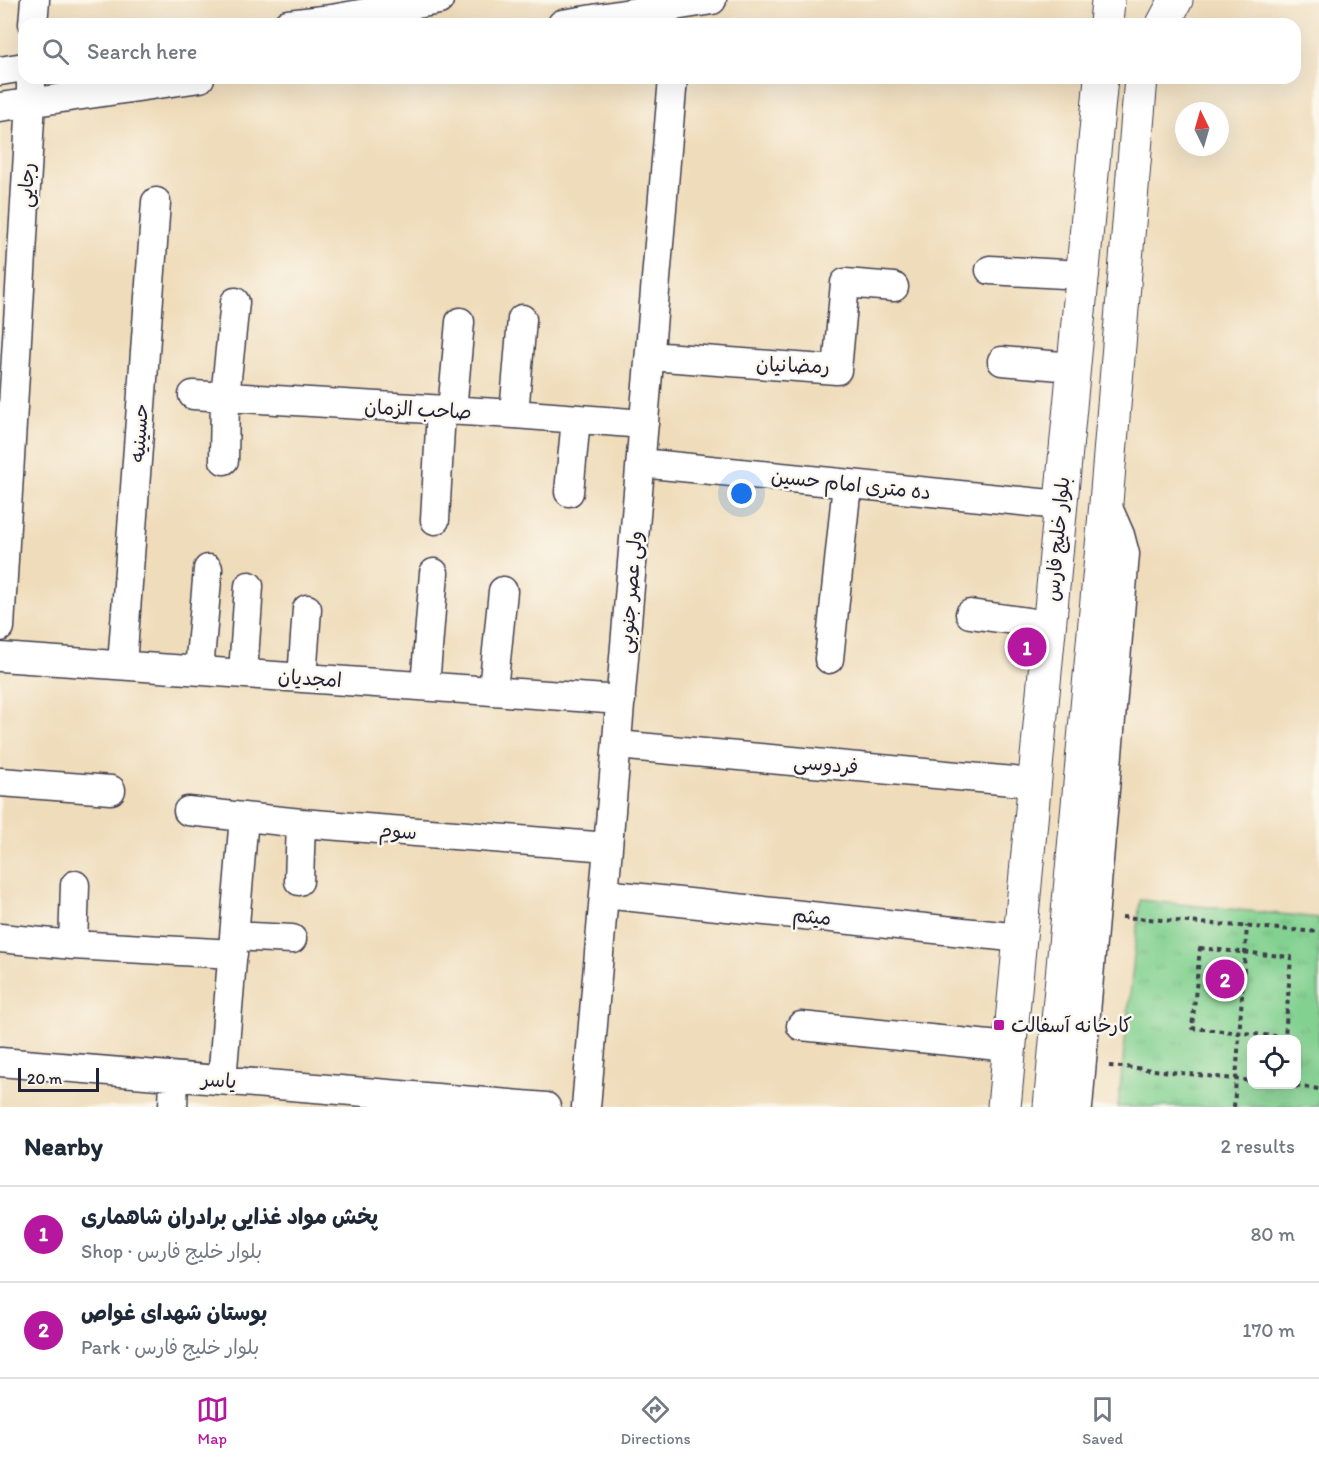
<!DOCTYPE html>
<meta charset="utf-8">
<style>
:root{--surface:#fff;--page:#f2f2f3;--text:#1f2937;--muted:#747a83;--line:#e0e1e3;--accent:#b5179e}
body{margin:0;font-family:Itim,"Playpen Sans Arabic",sans-serif;background:var(--page);color:var(--text)}
.controls{position:absolute;right:18px;bottom:18px;display:grid;overflow:hidden;border-radius:12px;box-shadow:0 6px 24px #0002}
.controls button{width:54px;height:54px;display:grid;place-items:center;padding:0;border:0;border-bottom:2px solid var(--line);background:var(--surface);color:var(--text);font:30px sans-serif}
.compass{position:absolute;left:1175px;top:102px;width:54px;height:54px;border-radius:50%;background:var(--surface);box-shadow:0 6px 24px #0002;rotate:355deg}
.scale{position:absolute;left:18px;bottom:15px;width:81px;box-sizing:border-box;padding-left:6px;border:3px solid #22223b;border-top:0;font-size:16px;line-height:21px;white-space:nowrap;color:#22223b;-webkit-text-stroke:4px #fbf7ec;paint-order:stroke}
.you{position:absolute;left:742px;top:494px;width:21px;height:21px;margin:-15px;border:4px solid #fff;border-radius:50%;background:#1a73e8;box-shadow:0 0 0 9px #1a73e833}
.badge{display:grid;place-items:center;width:39px;height:39px;border-radius:50%;background:var(--accent);color:#fff;font-size:20px;font-weight:700}
.pin{position:absolute;translate:-50% -50%;border:3px solid #fff;box-shadow:0 2px 6px #0006}
.list{margin:0;padding:0;list-style:none}
h2{display:flex;justify-content:space-between;align-items:center;height:78px;margin:0;padding:0 24px;font-size:26px}
h2 small{font-size:20px;font-weight:400;color:var(--muted)}
.list li{display:grid;grid-template-columns:39px 1fr auto;gap:18px;align-items:center;box-sizing:border-box;height:96px;padding:0 24px;border-top:2px solid var(--line)}
.list b{display:block;font-size:22px;white-space:nowrap}
.list p{margin:0;font-size:20px;white-space:nowrap;color:var(--muted)}
.list em{font-size:20px;font-style:normal;color:var(--muted)}
.icon{flex:none;width:33px;height:33px;fill:none;stroke:currentColor;stroke-width:2;stroke-linecap:round;stroke-linejoin:round}
.map{position:relative;flex:none;width:1319px;height:1107px;overflow:hidden}
.search{position:absolute;background:var(--surface);box-shadow:0 6px 24px #0002;left:18px;right:18px;top:18px;height:66px;display:flex;align-items:center;gap:15px;box-sizing:border-box;padding:0 21px;border-radius:18px;color:var(--muted);font-size:22px}
.sheet{height:270px;background:var(--surface)}
nav{display:flex;justify-content:space-around;align-items:center;box-sizing:border-box;height:84px;border-top:2px solid var(--line);background:var(--surface);font-size:16px;color:var(--muted)}
nav a{display:grid;justify-items:center;gap:3px}
nav .on{color:var(--accent)}
.map>svg:first-child{display:block}
.park{fill:url(#park-tufts);stroke:#527a66;stroke-width:1.5;fill-rule:evenodd}
.lines{fill:none;stroke-linecap:round;stroke-linejoin:round}
.minor-casing{stroke:#413e4e;stroke-width:31}
.major-casing{stroke:#413e4e;stroke-width:35}
.path{stroke:#413e4e;stroke-width:4;stroke-dasharray:4.5 4.5;stroke-linecap:butt}
.minor{stroke:#fff;stroke-width:28}
.major{stroke:#fff;stroke-width:33}
.poi-dot{fill:#b5179e;stroke:#fbf7ec;stroke-width:2}
.labels{text-anchor:middle;stroke-width:5;stroke-linejoin:round;paint-order:stroke}
.street-label{font-size:20px;fill:#22223b;stroke:#fbf7ec}
.poi-label{font-size:20px;fill:#22223b;stroke:#fbf7ec;text-anchor:start}
</style>
<div class="map">
<svg width="1319" height="1107" viewBox="0 0 1319 1107">
<defs>
<pattern id="park-tufts" width="24" height="20" patternUnits="userSpaceOnUse" patternTransform="scale(1.5)"><rect width="24" height="20" fill="#83d191"/><path d="M3 7l-1-3M5 7V3M7 7l1-3M15 17l-1-3M17 17v-4M19 17l1-3" fill="none" stroke="#71b37e"/></pattern>
</defs>
<rect width="100%" height="100%" fill="#fbf7ec"/>
<filter id="ink" filterUnits="userSpaceOnUse"><feTurbulence type="fractalNoise" baseFrequency=".0167" numOctaves="2"/><feDisplacementMap in="SourceGraphic" scale="12" xChannelSelector="R" yChannelSelector="G"/><feConvolveMatrix kernelMatrix="1 2 1 2 8 2 1 2 1" color-interpolation-filters="sRGB"/></filter>
<filter id="wash" filterUnits="userSpaceOnUse"><feTurbulence type="fractalNoise" baseFrequency=".008" numOctaves="4" result="noise"/><feDisplacementMap in="SourceGraphic" scale="24" xChannelSelector="R" yChannelSelector="G"/><feGaussianBlur stdDeviation="1.35" result="paint"/><feColorMatrix in="noise" values="0 0 0 0 0 0 0 0 0 0 0 0 0 0 0 0 0 1.4 0 .05"/><feComposite in="paint" operator="in"/></filter>
<g filter="url(#wash)">
<rect width="100%" height="100%" fill="#efdcba"/>
<path class="park" d="M1140,900l179,18v189h-201zM1252,1040h44v44h-44z"/>
</g>
<g filter="url(#ink)">
<g class="lines">
<defs>
<path id="minor" d="M33,24l2,-24
M288,24l44,-5 107,-19
M562,24l150,-24
M0,71l24,-4
M0,107l200,-29
M990,270l92,5
M650,356l187,14 8,-87 49,4
M1002,361l71,6
M193,395l321,19 130,10
M452,411l8,-89
M514,414l8,-95
M224,460l1,-63 10,-95
M641,463l419,42
M569,492l7,-73
M435,520l6,-110
M970,614l79,11
M0,627l31,-525v-24
M0,657l621,43
M829,659l18,-175
M122,665l34,-463
M199,670l9,-101
M243,673l6,-87
M302,678l5,-69
M425,686l9,-113
M493,690l10,-99
M617,745l417,38
M0,782l111,8
M188,811l113,12 307,24
M299,881l2,-58
M604,894l416,44
M234,936l58,3
M0,938l73,7 160,9
M73,945l2,-60
M801,1026l208,21
M0,1062l546,45
M222,1080l22,-263
M173,1107l1,-30
M586,1107l87,-1029
M1078,1107l47,-553 -5,-19 -14,-32"/>
<path id="major" d="M1106,24l2,-24
M1163,24l13,-24
M1004,1107l97,-1029
M1050,1107l56,-604 35,-425"/>
</defs>
<use href="#minor" class="minor-casing"/>
<use href="#major" class="major-casing"/>
<path class="path" d="M1122,917l197,15
M1200,948l91,9 -6,80 -93,-9z
M1109,1066l27,2 116,13
M1278,1084l41,5
M1234,1107l13,-181"/>
<use href="#minor" class="minor"/>
<use href="#major" class="major"/>
</g>
</g>
<rect class="poi-dot" x="993" y="1019" width="12" height="12" rx="3"/>
<g class="labels">
<g class="street-label">
<text transform="translate(26 185) rotate(-87)" y="7">رجایی</text>
<text transform="translate(793 365) rotate(2)" y="7">رمضانیان</text>
<text transform="translate(418 409) rotate(3)" y="7">صاحب الزمان</text>
<text transform="translate(139 433) rotate(-86)" y="7">حسینیه</text>
<text transform="translate(851 484) rotate(6)" y="7">ده متری امام حسین</text>
<text transform="translate(1057 539) rotate(-85)" y="7">بلوار خلیج فارس</text>
<text transform="translate(630 592) rotate(-85)" y="7">ولی عصر جنوبی</text>
<text transform="translate(310 678) rotate(4)" y="7">امجدیان</text>
<text transform="translate(826 764) rotate(5)" y="7">فردوسی</text>
<text transform="translate(398 831) rotate(4)" y="7">سوم</text>
<text transform="translate(812 916) rotate(6)" y="7">میثم</text>
<text transform="translate(219 1080) rotate(4)" y="7">یاسر</text>
</g>
<g class="poi-label">
<text x="1011" y="1032">کارخانه آسفالت</text>
</g>
</g>
</svg>
<div class="controls">
<button><svg class="icon" aria-label="locate" viewBox="0 0 24 24"><circle cx="12" cy="12" r="6"/><path d="M12 2v4M12 18v4M2 12h4M18 12h4"/></svg></button>
</div>
<svg class="compass" viewBox="-18 -18 36 36"><path d="M0-13l5 13h-10z" fill="#e53935"/><path d="M0 13l5-13h-10z" fill="#747a83"/></svg>
<div class="scale">20 m</div>
<div class="you"></div>
<div class="pin badge" style="left:1027px;top:647px">1</div>
<div class="pin badge" style="left:1225px;top:979px">2</div>
<div class="search"><svg class="icon" aria-label="search" viewBox="0 0 24 24"><circle cx="10" cy="10" r="6"/><path d="M15 15l6 6"/></svg>Search here</div>
</div>
<section class="sheet">
<h2>Nearby<small>2 results</small></h2>
<ul class="list">
<li><span class="badge">1</span><div><b>پخش مواد غذایی برادران شاهماری</b><p>Shop · بلوار خلیج فارس</p></div><em>80 m</em></li>
<li><span class="badge">2</span><div><b>بوستان شهدای غواص</b><p>Park · بلوار خلیج فارس</p></div><em>170 m</em></li>
</ul>
</section>
<nav>
<a class="on"><svg class="icon" aria-label="map" viewBox="0 0 24 24"><path d="M3 6l6-2 6 2 6-2v14l-6 2-6-2-6 2zM9 4v14M15 6v14"/></svg>Map</a>
<a><svg class="icon" aria-label="directions" viewBox="0 0 24 24"><path d="M12 3l9 9-9 9-9-9zM9 14v-3h6M13 9l2 2-2 2"/></svg>Directions</a>
<a><svg class="icon" aria-label="saved" viewBox="0 0 24 24"><path d="M7 4h10v16l-5-4-5 4z"/></svg>Saved</a>
</nav>
